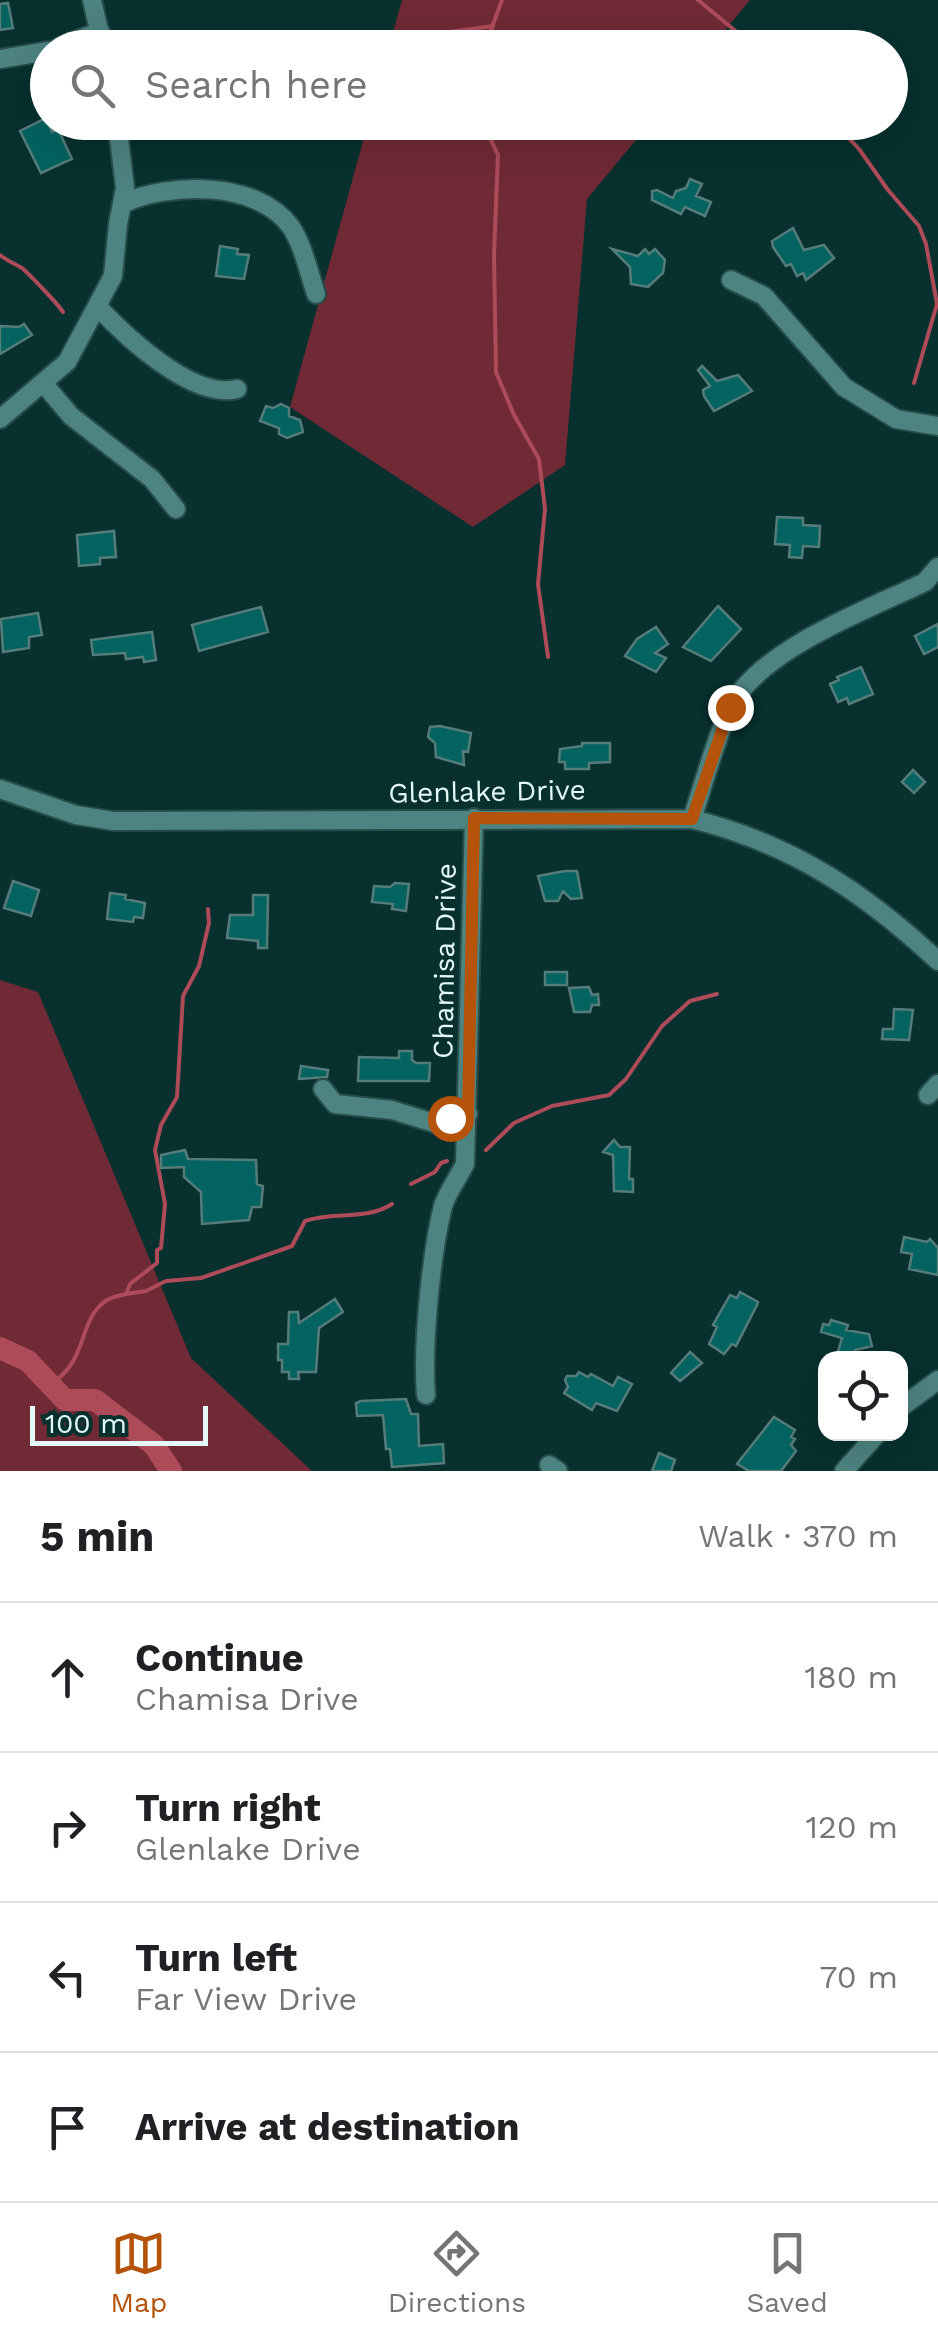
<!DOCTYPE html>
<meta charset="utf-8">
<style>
:root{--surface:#fff;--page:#f6f6f6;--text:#202124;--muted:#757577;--line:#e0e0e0;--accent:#b45309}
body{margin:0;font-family:"Work Sans",sans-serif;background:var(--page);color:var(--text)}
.controls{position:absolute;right:30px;bottom:30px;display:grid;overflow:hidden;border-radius:20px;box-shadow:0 10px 40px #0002}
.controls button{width:90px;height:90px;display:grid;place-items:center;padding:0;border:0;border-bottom:2px solid var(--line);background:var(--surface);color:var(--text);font:50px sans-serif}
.scale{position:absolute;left:30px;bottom:25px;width:178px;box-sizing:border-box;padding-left:10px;border:5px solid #e4f8f7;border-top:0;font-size:28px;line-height:35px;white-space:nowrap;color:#e4f8f7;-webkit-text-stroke:8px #07302e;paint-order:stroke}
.stop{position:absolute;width:30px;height:30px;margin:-22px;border:8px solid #b45309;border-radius:50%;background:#fff}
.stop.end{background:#b45309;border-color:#fff;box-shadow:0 2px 10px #0008}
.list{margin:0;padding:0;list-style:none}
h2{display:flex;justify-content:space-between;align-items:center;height:130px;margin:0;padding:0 40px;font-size:42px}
h2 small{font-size:32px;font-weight:400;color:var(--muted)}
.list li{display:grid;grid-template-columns:65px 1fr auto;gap:30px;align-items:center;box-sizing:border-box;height:150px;padding:0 40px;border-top:2px solid var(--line)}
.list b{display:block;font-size:38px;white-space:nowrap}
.list p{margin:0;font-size:32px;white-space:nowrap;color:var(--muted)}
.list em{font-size:32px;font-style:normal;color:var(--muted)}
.icon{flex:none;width:55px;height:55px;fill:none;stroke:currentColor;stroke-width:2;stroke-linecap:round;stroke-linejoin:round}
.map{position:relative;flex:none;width:938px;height:1471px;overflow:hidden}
.search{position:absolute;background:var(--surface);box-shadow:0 10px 40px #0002;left:30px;right:30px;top:30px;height:110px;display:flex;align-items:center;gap:25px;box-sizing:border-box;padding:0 35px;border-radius:55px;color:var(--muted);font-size:38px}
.sheet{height:730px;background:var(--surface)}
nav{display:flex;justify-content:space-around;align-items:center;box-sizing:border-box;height:140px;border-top:2px solid var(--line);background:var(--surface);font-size:28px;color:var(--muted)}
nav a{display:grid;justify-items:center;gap:5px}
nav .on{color:var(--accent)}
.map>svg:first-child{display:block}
.green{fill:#6f2a35}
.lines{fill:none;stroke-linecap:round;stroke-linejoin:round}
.stream{stroke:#ad4b59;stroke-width:4}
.river{stroke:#ad4b59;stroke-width:22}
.building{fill:#036360;stroke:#567c7a;stroke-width:2.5}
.minor-casing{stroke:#264c4a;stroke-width:22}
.minor{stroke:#4d8380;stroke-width:18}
.route{stroke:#b45309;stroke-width:12}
.labels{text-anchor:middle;stroke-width:8;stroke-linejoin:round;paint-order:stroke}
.street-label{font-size:28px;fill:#e4f8f7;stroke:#07302e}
</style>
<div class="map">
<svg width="938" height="1471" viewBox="0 0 938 1471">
<rect width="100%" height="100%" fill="#07302e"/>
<path class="green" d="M402,0h348l-39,47h-322z
M368,123h282l-63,76 -22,266 -92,62 -183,-120z
M0,980l38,12 153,366 121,113h-312z"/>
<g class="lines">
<path class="stream" d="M698,0l46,38h9l10,10
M415,48l34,-16 44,-6
M491,48v-18l11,-30
M489,122v14l9,19 -4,100 2,117 18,43 25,44 6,50 -7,75 10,73
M834,122l25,27 29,41 31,36 7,18 11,60 -23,79
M238,127l5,-5
M0,255c7,6 14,8 22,13 6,5 37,37 41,44
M486,1150l28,-27 38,-17 57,-11 17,-16 36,-53 28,-25 27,-7
M411,1184l24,-12 6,-9 6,-2
M126,1294l20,-3 20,-10 35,-3 80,-28 11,-4 13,-25c28,-10 61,0 87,-17
M50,1384c38,-22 28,-61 53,-81 6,-6 15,-7 23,-9l4,-10 27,-21v-13l4,-2 4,-44 -10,-54 6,-25 16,-28 6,-101 16,-30 10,-43 -1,-14"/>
<path class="river" d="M0,1348l28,13 37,39h30l59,45 17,26"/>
</g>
<path class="building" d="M8,3l5,25 -13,2v-26z
M46,118l6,14 6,-3 14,30 -31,14 -21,-42z
M690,179l12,5 -6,12 15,6 -6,14 -20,-9 -4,7 -29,-14v-9l5,-1 16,8 3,-7 10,-3z
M793,228l11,22 20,-5 10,13 -28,22 -3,-7 -6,3 -6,-12 -5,2 -13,-19 -1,-6z
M220,246l18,3 -1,5 12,1 -5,24 -28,-3z
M612,249l26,7 7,-7 4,5 6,-5 10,11 -2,13 -15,14 -17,-3 -1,-17z
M24,324l8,11 -32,19v-28l19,1z
M702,366l15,15 21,-6 14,16 -38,20 -10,-15 -1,-6 7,-4 -12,-16z
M281,404l8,4v8l11,4 3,12 -16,6 -8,-4v-6l-19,-7 6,-15 7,2z
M777,517l26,1v7l17,1 -1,21 -16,-1 -1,12 -13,-1 1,-12 -15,-1z
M114,531l2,26 -16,1v6l-21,2 -2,-31z
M718,606l23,23 -30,32 -28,-14z
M261,607l7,25 -69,19 -7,-26z
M38,613l4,22 -13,2v11l-26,4 -2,-33z
M938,624v23l-14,7 -9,-18z
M656,627l12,17 -13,9 11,5 -10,14 -31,-16 12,-17z
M152,632l4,28 -12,2 -1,-5 -17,2 -1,-6 -32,2 -2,-15z
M861,667l12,27 -24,10 -2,-6 -9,4 -8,-18 9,-4 -2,-3z
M440,726l31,7 -3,19 -5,-1 1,14 -28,-8 -1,-14 -7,-6 2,-10z
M582,743h28v19l-21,1v6h-24v-7h-6l1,-13 22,-3z
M913,770l12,12 -11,11 -12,-11z
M565,871h12l5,27 -11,1 -8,-8 -5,10h-13l-7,-25z
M13,881l26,9 -8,26 -27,-8z
M395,883l14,1 -3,27 -14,-2 1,-5 -21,-2 2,-16 16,1z
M110,893l16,2 -1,4 20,4 -2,15 -9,-1 -1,5 -26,-3z
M253,895h15l-1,53h-9v-7l-31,-3 3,-23h23z
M545,972h22v13h-22z
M589,987l3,8 6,-1 1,11h-7l-2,7h-16l-5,-24z
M894,1009l19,1 -4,30 -27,-1 1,-10h10z
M399,1051h13v9l4,3h14l-1,18h-71l1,-24 40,1z
M301,1066l27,4 -1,7 -28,2z
M614,1140l6,7h10l-1,32h4v13l-19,-1 -1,-36 -10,-3z
M185,1150l3,9 68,1 1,24 6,2 -2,21h-9l-3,13 -47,4 -1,-32 -17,-15v-10l-23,1v-13z
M904,1237l23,5 3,-3 8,9v27l-29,-6 3,-15 -11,-2z
M740,1292l18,10 -1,3 -21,41 -4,-2 -8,10 -15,-10 8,-17 -4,-2 17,-30 7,3z
M335,1299l8,13 -24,16 -3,44h-18l1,7h-10v-7h-7v-12h-4v-16h10l1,-32h9l1,11z
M831,1320l17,5 -2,5 23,4 3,12 -17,4 -2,8h-17l6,-20 -21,-6 2,-8 6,1z
M690,1352l12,11 -22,18 -9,-8z
M579,1372l9,5 3,-3 22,12 5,-9 14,7 -15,27 -21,-8 -4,7 -28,-17 4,-6 -3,-7 2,-4h9z
M406,1399l5,15h7l1,32 24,-2 1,19 -52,4 -2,-18h-4l-3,-34 -26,1 -1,-13 5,-2z
M774,1417l21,13 -4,7 4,2 -4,6 5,6 -15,20h-32l-12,-7z
M659,1453l16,7 -4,11h-19z"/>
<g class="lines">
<defs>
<path id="minor" d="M92,0l11,48
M58,48l42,-17
M0,59l48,-8
M122,204c47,-22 135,-24 169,23 12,18 18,46 25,67
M731,280l33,16 80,91 52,32 42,7
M97,306c29,31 96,94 140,83
M44,384l27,32 81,63 24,30
M0,419l67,-57 46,-86 5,-52 7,-36 -8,-66
M0,789l76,26 37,6 579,-2c100,25 172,73 246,142
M692,819c12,-36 22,-75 37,-109 28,-60 138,-100 196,-128l13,-15
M323,1089l12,15 57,6 42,13 34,-9
M928,1095l10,-11
M426,1395c-4,-50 5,-140 17,-189 4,-13 15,-28 22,-42l9,-346
M900,1408l38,-28
M549,1465l9,6
M844,1471l33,-37"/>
</defs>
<use href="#minor" class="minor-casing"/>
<use href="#minor" class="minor"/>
</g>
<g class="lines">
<path class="route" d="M450,1118l18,-4 6,-296 218,1 38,-112"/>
</g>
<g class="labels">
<g class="street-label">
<text transform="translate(487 791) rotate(-1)" y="10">Glenlake Drive</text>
<text transform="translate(444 961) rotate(-89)" y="10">Chamisa Drive</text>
</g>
</g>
</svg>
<div class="controls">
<button><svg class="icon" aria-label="locate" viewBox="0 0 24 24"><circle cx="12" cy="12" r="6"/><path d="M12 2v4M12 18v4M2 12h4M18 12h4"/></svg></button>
</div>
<div class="scale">100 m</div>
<div class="stop" style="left:450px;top:1118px"></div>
<div class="stop end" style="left:730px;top:707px"></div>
<div class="search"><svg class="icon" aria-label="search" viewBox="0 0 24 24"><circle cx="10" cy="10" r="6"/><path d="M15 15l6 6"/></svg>Search here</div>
</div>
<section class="sheet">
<h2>5 min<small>Walk · 370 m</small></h2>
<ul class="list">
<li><svg class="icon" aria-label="ahead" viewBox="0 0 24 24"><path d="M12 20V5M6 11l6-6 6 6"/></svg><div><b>Continue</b><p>Chamisa Drive</p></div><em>180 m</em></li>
<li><svg class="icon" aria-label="right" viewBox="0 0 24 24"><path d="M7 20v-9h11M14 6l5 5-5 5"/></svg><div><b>Turn right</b><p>Glenlake Drive</p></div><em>120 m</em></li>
<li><svg class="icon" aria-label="left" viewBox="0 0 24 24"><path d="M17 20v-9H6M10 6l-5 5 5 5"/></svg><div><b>Turn left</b><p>Far View Drive</p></div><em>70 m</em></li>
<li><svg class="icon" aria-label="arrive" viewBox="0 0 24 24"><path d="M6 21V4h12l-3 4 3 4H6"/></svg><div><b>Arrive at destination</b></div></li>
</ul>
</section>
<nav>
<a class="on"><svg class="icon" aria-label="map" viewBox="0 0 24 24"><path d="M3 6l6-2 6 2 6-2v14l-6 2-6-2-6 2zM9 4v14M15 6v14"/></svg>Map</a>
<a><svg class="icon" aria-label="directions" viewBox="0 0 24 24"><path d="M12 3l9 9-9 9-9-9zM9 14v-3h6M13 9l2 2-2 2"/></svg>Directions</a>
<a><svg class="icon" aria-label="saved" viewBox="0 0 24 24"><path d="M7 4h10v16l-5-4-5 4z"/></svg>Saved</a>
</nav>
